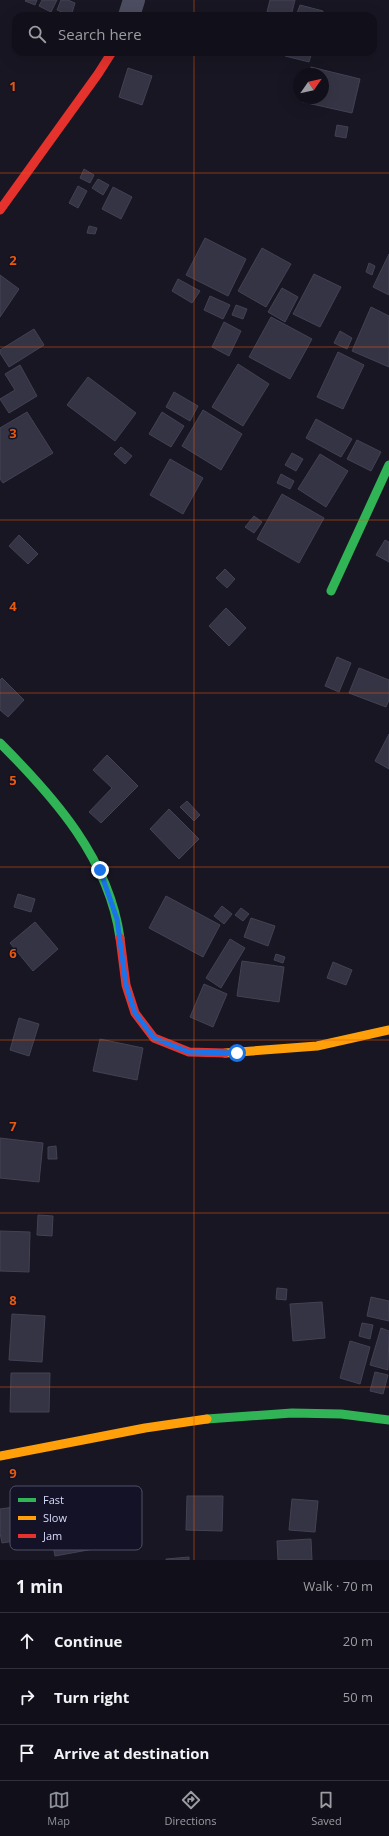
<!DOCTYPE html>
<meta charset="utf-8">
<style>
:root{--surface:#11101a;--page:#1e1e27;--text:#f1f3f6;--muted:#9c9da2;--line:#303039;--accent:#8c9099}
body{margin:0;font-family:"Open Sans",sans-serif;background:var(--page);color:var(--text)}
.compass{position:absolute;left:293px;top:68px;width:36px;height:36px;border-radius:50%;background:var(--surface);box-shadow:0 4px 16px #0002;rotate:56deg}
.stop{position:absolute;width:12px;height:12px;margin:-9px;border:3px solid #1a73e8;border-radius:50%;background:#fff}
.stop.end{background:#1a73e8;border-color:#fff;box-shadow:0 1px 4px #0008}
.list{margin:0;padding:0;list-style:none}
h2{display:flex;justify-content:space-between;align-items:center;height:52px;margin:0;padding:0 16px;font-size:17px}
h2 small{font-size:13px;font-weight:400;color:var(--muted)}
.list li{display:grid;grid-template-columns:26px 1fr auto;gap:12px;align-items:center;box-sizing:border-box;height:56px;padding:0 16px;border-top:1px solid var(--line)}
.list b{display:block;font-size:15px;white-space:nowrap}
.list em{font-size:13px;font-style:normal;color:var(--muted)}
.icon{flex:none;width:22px;height:22px;fill:none;stroke:currentColor;stroke-width:2;stroke-linecap:round;stroke-linejoin:round}
.map{position:relative;flex:none;width:389px;height:1560px;overflow:hidden}
.search{position:absolute;background:var(--surface);box-shadow:0 4px 16px #0002;left:12px;right:12px;top:12px;height:44px;display:flex;align-items:center;gap:10px;box-sizing:border-box;padding:0 14px;border-radius:12px;color:var(--muted);font-size:15px}
.sheet{height:220px;background:var(--surface)}
nav{display:flex;justify-content:space-around;align-items:center;box-sizing:border-box;height:56px;border-top:1px solid var(--line);background:var(--surface);font-size:11px;color:var(--muted)}
nav a{display:grid;justify-items:center;gap:2px}
nav .on{color:var(--accent)}
.map>svg:first-child{display:block}
.building{fill:#353444;stroke:#434255}
.lines{fill:none;stroke-linecap:round;stroke-linejoin:round}
.street{stroke:#4d4d61;stroke-width:22}
.fast{stroke:#30b455;stroke-width:9}
.slow{stroke:#ff9f0a;stroke-width:9}
.jam{stroke:#e5322d;stroke-width:9}
.route{stroke:#1a73e8;stroke-width:5}
.grid{fill:none;stroke:#e8590c;stroke-width:1;stroke-opacity:0.55}
.key{fill:#131226;stroke:#4f4e66;stroke-width:1}
.key-label{font-size:11px;fill:#dadafc}
.grid-label{font-size:13px;text-anchor:middle;font-weight:bold;fill:#e8590c;stroke:#131226;stroke-width:3;stroke-linejoin:round;paint-order:stroke}
</style>
<div class="map">
<svg width="389" height="1560" viewBox="0 0 389 1560">
<rect width="100%" height="100%" fill="#171622"/>
<path class="building" d="M26,0h11l-2,5 -10,-4z
M42,0h15l-6,12 -12,-6z
M61,0h7l7,3 -4,13 -14,-6z
M270,0h25l-4,16h-25z
M300,5l23,6 -1,5h-26z
M286,52h26l-3,10 -24,-6z
M311,67l49,12 -8,34 -49,-11 1,-4h19v-24h-13z
M128,68l24,8 -10,29 -23,-8z
M337,125l11,2 -2,11 -11,-2z
M84,169l10,6 -4,8 -10,-5z
M98,179l11,6 -6,10 -11,-7z
M78,186l9,5 -9,17 -9,-5z
M113,187l19,10 -11,22 -19,-10z
M89,226l8,2 -2,6 -8,-1z
M205,238l41,21 -18,37 -42,-21z
M262,248l29,16 -25,43 -28,-16z
M389,254v41l-16,-8z
M369,263l6,3 -3,9 -6,-3z
M314,274l27,13 -21,40 -27,-13z
M0,275l19,14 -19,28z
M178,279l22,12 -8,12 -20,-12z
M282,288l16,9 -13,25 -17,-10z
M210,296l20,9 -7,14 -19,-9z
M236,305l11,4 -4,10 -11,-4z
M371,307l18,9v51l-37,-16z
M271,317l41,22 -22,40 -41,-22z
M224,322l17,9 -12,25 -17,-9z
M34,329l10,16 -35,22 -9,-14v-3z
M340,331l12,7 -5,11 -13,-6z
M338,352l26,13 -21,44 -26,-12z
M238,364l31,20 -26,42 -31,-19z
M20,365l17,31 -28,17 -9,-14 15,-9 -10,-16z
M88,377l48,36 -21,28 -48,-36z
M174,392l24,14 -8,15 -24,-14z
M203,410l39,24 -21,36 -39,-24z
M27,412l26,41 -50,30 -3,-4v-51z
M162,412l22,14 -13,21 -22,-13z
M316,419l36,20 -11,18 -35,-19z
M357,440l24,12 -10,19 -24,-12z
M121,447l11,9 -7,8 -11,-10z
M292,453l11,6 -7,12 -11,-6z
M320,454l28,17 -22,36 -28,-18z
M170,459l33,19 -20,36 -33,-19z
M281,474l13,7 -4,8 -13,-6z
M282,494l42,24 -25,45 -42,-24z
M254,516l8,6 -8,11 -9,-6z
M19,535l19,19 -10,10 -19,-18z
M385,540l4,2v20l-13,-7z
M225,569l10,10 -8,9 -11,-10z
M226,608l20,20 -17,18 -20,-20z
M337,657l14,6 -12,29 -14,-6z
M359,668l30,12v20l-3,7 -37,-14z
M2,678l22,22 -16,17 -8,-7v-30z
M389,734v35l-14,-8z
M107,755l31,31 -37,37 -12,-11 23,-24 -19,-18z
M187,801l13,14 -6,6 -14,-14z
M169,809l30,30 -20,20 -29,-30z
M18,894l17,5 -4,13 -17,-5z
M166,896l54,29 -17,32 -54,-29z
M222,906l10,8 -8,10 -10,-8z
M241,908l8,6 -6,7 -8,-6z
M251,918l24,8 -7,20 -24,-9z
M35,922l23,27 -25,22 -23,-28z
M230,939l15,9 -24,40 -15,-10z
M276,954l9,3 -2,6 -9,-3z
M242,961l42,6 -5,35 -42,-6z
M333,962l19,8 -6,15 -19,-7z
M204,984l23,10 -14,33 -23,-10z
M19,1018l20,6 -10,32 -19,-6z
M100,1039l43,9 -6,32 -44,-9z
M0,1138l43,5 -4,39 -39,-4z
M56,1146l1,13h-9v-12z
M38,1215l15,1 -1,20 -15,-1z
M0,1231l30,1 -1,40 -29,-1z
M277,1288l10,1 -1,11 -10,-1z
M371,1297l18,4v20l-22,-5z
M322,1302l3,36 -32,3 -3,-37z
M12,1314l33,2 -3,46 -33,-2z
M362,1323l11,2 -3,14 -11,-3z
M381,1328l8,3 -1,39 -18,-5z
M350,1341l20,6 -10,37 -20,-6z
M375,1372l13,3 -5,19 -13,-3z
M11,1373h39l-1,39h-39z
M187,1496h36l-1,35 -36,-1z
M292,1499l26,2 -3,31 -26,-2z
M21,1506l6,33 -25,4 -2,-10v-24z
M92,1510l7,38 -44,8 -7,-38z
M311,1539l1,21h-34l-1,-19z
M189,1557v3h-23v-1z"/>
<g class="lines">
<path class="street" d="M129,16l5,-16"/>
<path class="fast" d="M331,591l58,-126
M0,743c55,55 109,116 120,195
M207,1419l85,-6 49,1 48,6"/>
<path class="slow" d="M225,1053l92,-7 72,-16
M0,1456l145,-28 62,-9"/>
<path class="jam" d="M0,210l98,-136 14,-22
M120,938l6,47 9,28 19,25 35,14 36,1"/>
</g>
<g class="lines">
<path class="route" d="M100,870l17,49 9,66 9,28 19,25 35,14 48,1"/>
</g>
<path class="grid" d="M194,0v16M194,52v1508M0,173h389M0,347h389M0,520h389M0,693h389M0,867h389M0,1040h389M0,1213h389M0,1387h389"/>
<rect x="10" y="1486" width="132" height="64" rx="6" class="key"/>
<rect x="18" y="1498" width="18" height="4" fill="#30b455"/>
<rect x="18" y="1516" width="18" height="4" fill="#ff9f0a"/>
<rect x="18" y="1534" width="18" height="4" fill="#e5322d"/>
<g class="key-label">
<text x="43" y="1504">Fast</text>
<text x="43" y="1522">Slow</text>
<text x="43" y="1540">Jam</text>
</g>
<g class="grid-label">
<text x="13" y="91">1</text>
<text x="13" y="265">2</text>
<text x="13" y="438">3</text>
<text x="13" y="611">4</text>
<text x="13" y="785">5</text>
<text x="13" y="958">6</text>
<text x="13" y="1131">7</text>
<text x="13" y="1305">8</text>
<text x="13" y="1478">9</text>
</g>
</svg>
<svg class="compass" viewBox="-18 -18 36 36"><path d="M0-13l5 13h-10z" fill="#e53935"/><path d="M0 13l5-13h-10z" fill="#9c9da2"/></svg>
<div class="stop" style="left:237px;top:1053px"></div>
<div class="stop end" style="left:100px;top:870px"></div>
<div class="search"><svg class="icon" aria-label="search" viewBox="0 0 24 24"><circle cx="10" cy="10" r="6"/><path d="M15 15l6 6"/></svg>Search here</div>
</div>
<section class="sheet">
<h2>1 min<small>Walk · 70 m</small></h2>
<ul class="list">
<li><svg class="icon" aria-label="ahead" viewBox="0 0 24 24"><path d="M12 20V5M6 11l6-6 6 6"/></svg><div><b>Continue</b></div><em>20 m</em></li>
<li><svg class="icon" aria-label="right" viewBox="0 0 24 24"><path d="M7 20v-9h11M14 6l5 5-5 5"/></svg><div><b>Turn right</b></div><em>50 m</em></li>
<li><svg class="icon" aria-label="arrive" viewBox="0 0 24 24"><path d="M6 21V4h12l-3 4 3 4H6"/></svg><div><b>Arrive at destination</b></div></li>
</ul>
</section>
<nav>
<a class="on"><svg class="icon" aria-label="map" viewBox="0 0 24 24"><path d="M3 6l6-2 6 2 6-2v14l-6 2-6-2-6 2zM9 4v14M15 6v14"/></svg>Map</a>
<a><svg class="icon" aria-label="directions" viewBox="0 0 24 24"><path d="M12 3l9 9-9 9-9-9zM9 14v-3h6M13 9l2 2-2 2"/></svg>Directions</a>
<a><svg class="icon" aria-label="saved" viewBox="0 0 24 24"><path d="M7 4h10v16l-5-4-5 4z"/></svg>Saved</a>
</nav>
